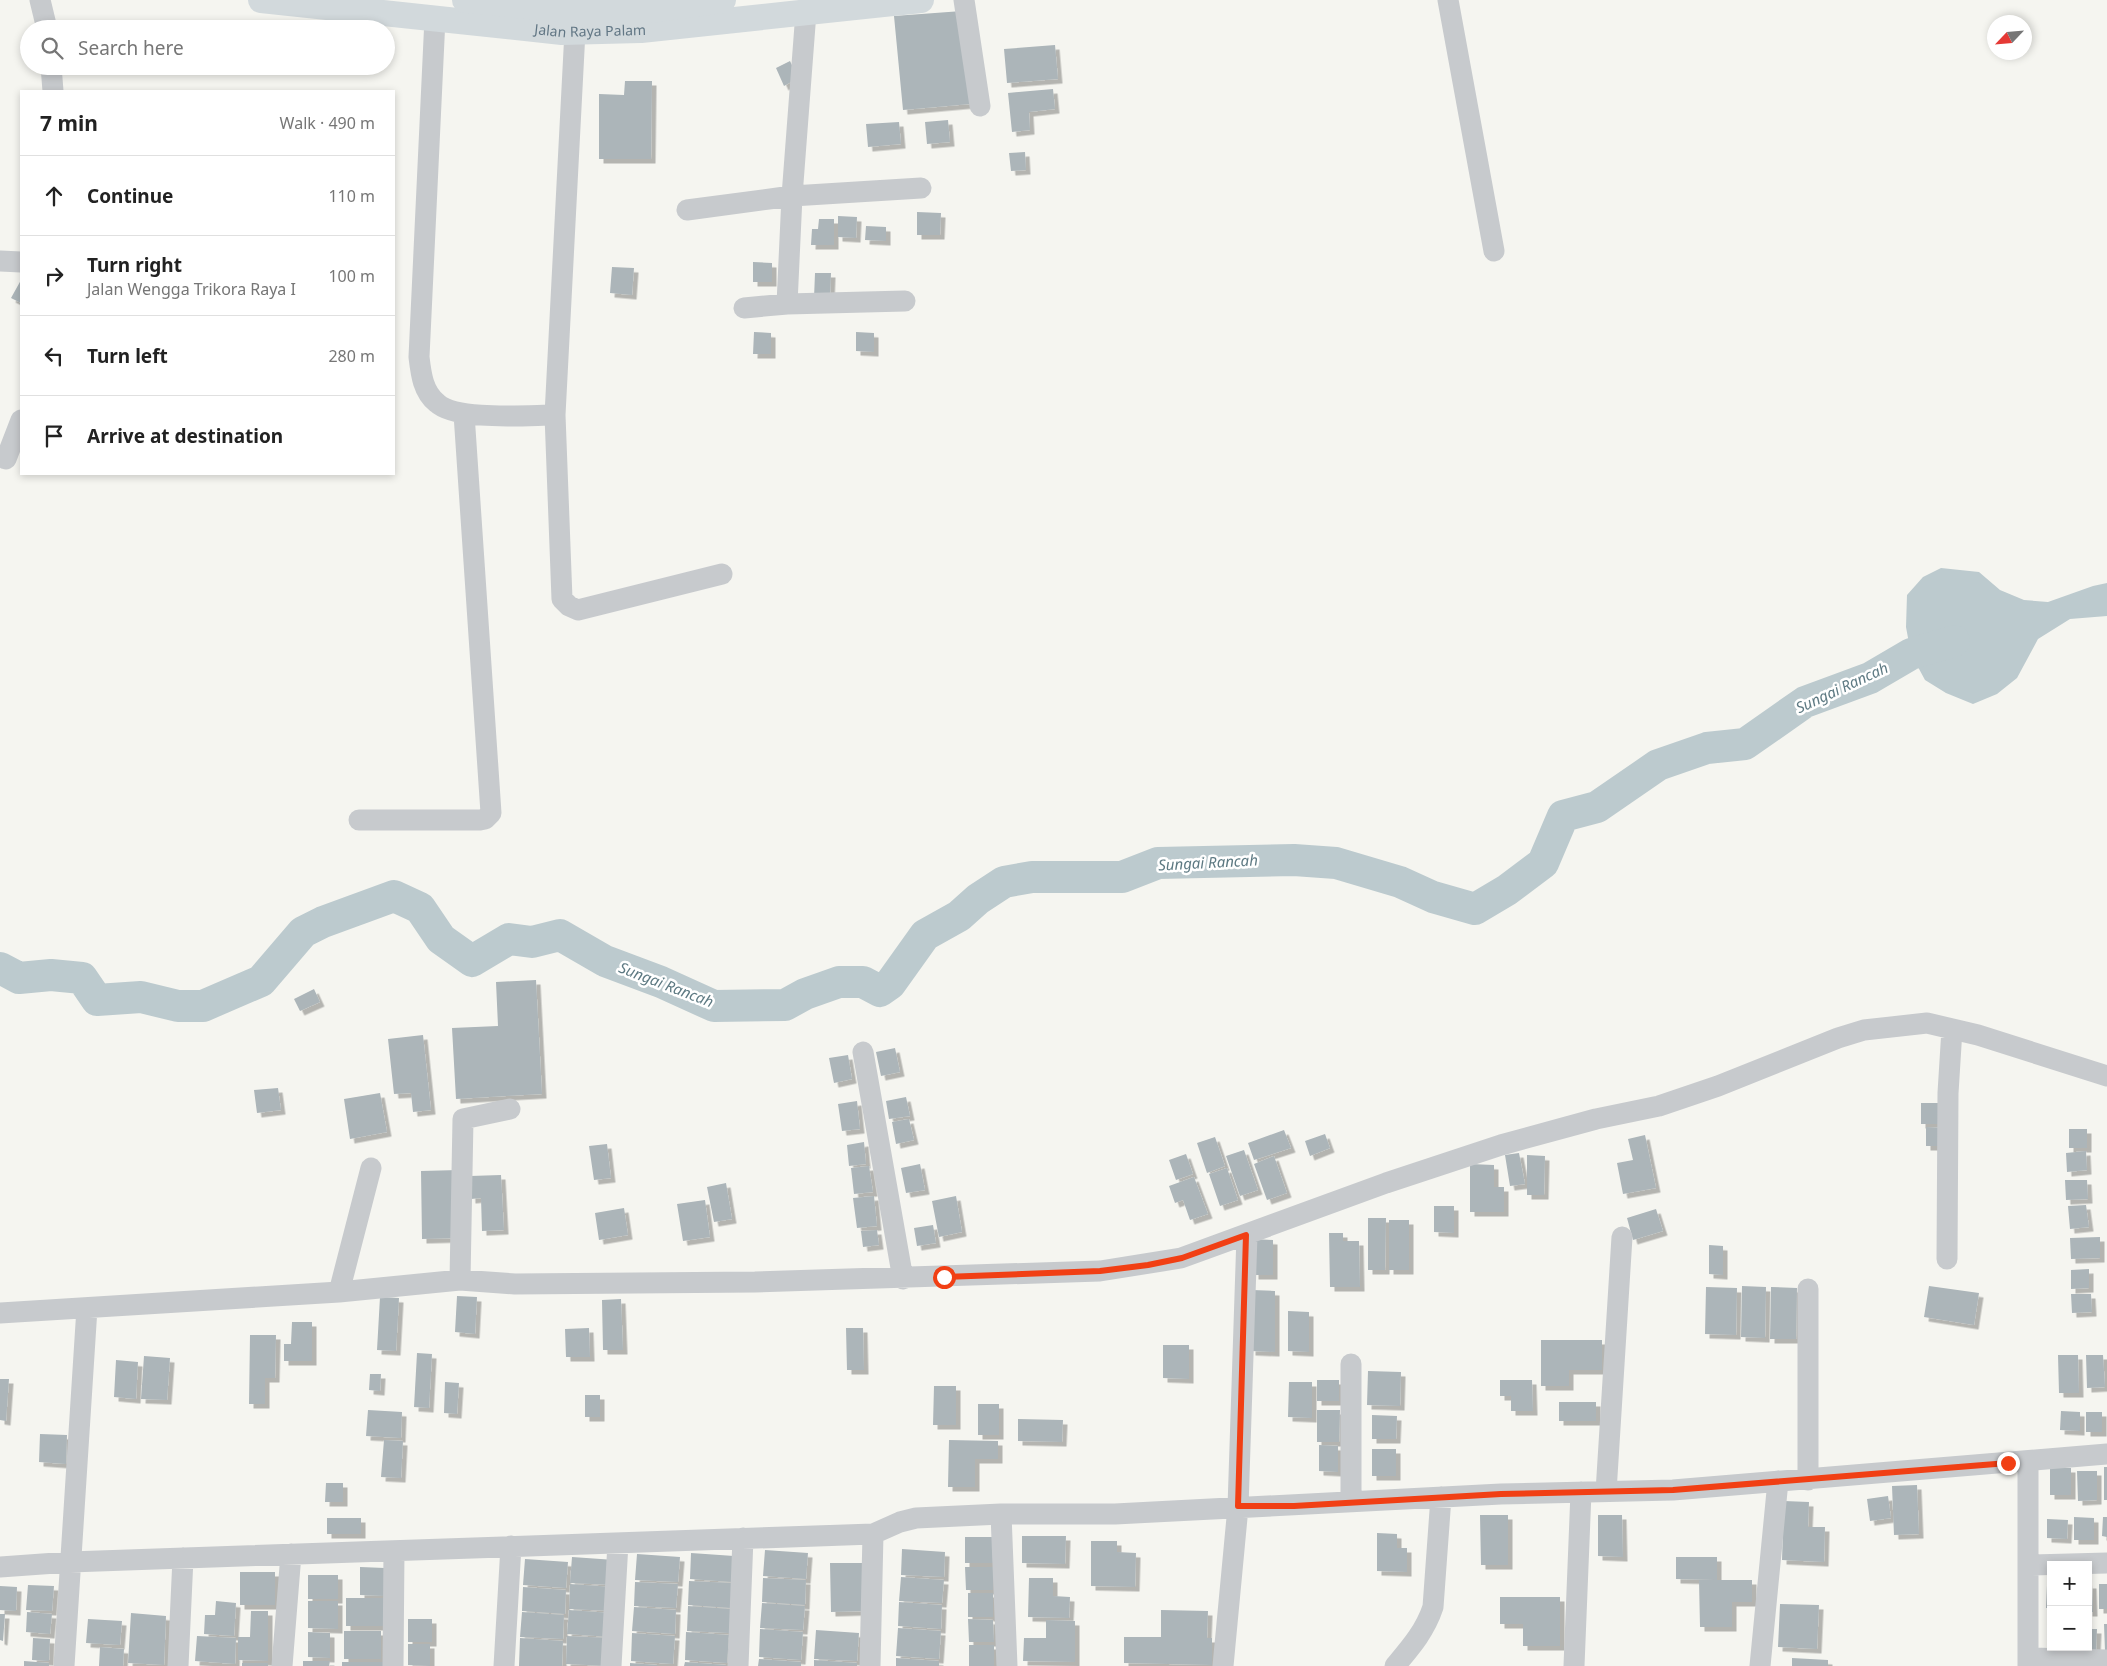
<!DOCTYPE html>
<meta charset="utf-8">
<style>
:root{--surface:#fff;--page:#f2f2f2;--text:#222;--muted:#767676;--line:#e0e0e0}
body{margin:0;font-family:"Noto Sans",sans-serif;background:var(--page);color:var(--text)}
.controls{position:absolute;right:15px;bottom:15px;display:grid;overflow:hidden;border-radius:0px;box-shadow:0 2px 8px #0003}
.controls button{width:45px;height:45px;display:grid;place-items:center;padding:0;border:0;border-bottom:1px solid var(--line);background:var(--surface);color:var(--text);font:25px sans-serif}
.compass{position:absolute;left:1987px;top:15px;width:45px;height:45px;border-radius:50%;background:var(--surface);box-shadow:0 2px 8px #0003;rotate:244deg}
.stop{position:absolute;width:15px;height:15px;margin:-11px;border:4px solid #f13f14;border-radius:50%;background:#fff}
.stop.end{background:#f13f14;border-color:#fff;box-shadow:0 1px 5px #0008}
.list{margin:0;padding:0;list-style:none}
h2{display:flex;justify-content:space-between;align-items:center;height:65px;margin:0;padding:0 20px;font-size:21px}
h2 small{font-size:16px;font-weight:400;color:var(--muted)}
.list li{display:grid;grid-template-columns:32px 1fr auto;gap:15px;align-items:center;box-sizing:border-box;height:80px;padding:0 20px;border-top:1px solid var(--line)}
.list b{display:block;font-size:19px;white-space:nowrap}
.list p{margin:0;font-size:16px;white-space:nowrap;color:var(--muted)}
.list em{font-size:16px;font-style:normal;color:var(--muted)}
.icon{flex:none;width:28px;height:28px;fill:none;stroke:currentColor;stroke-width:2;stroke-linecap:round;stroke-linejoin:round}
.map{position:relative;flex:none;width:2107px;height:1666px;overflow:hidden}
.search{position:absolute;background:var(--surface);box-shadow:0 2px 8px #0003;left:20px;top:20px;width:375px;height:55px;display:flex;align-items:center;gap:12px;box-sizing:border-box;padding:0 18px;border-radius:28px;color:var(--muted);font-size:19px}
.panel{position:absolute;background:var(--surface);box-shadow:0 2px 8px #0003;left:20px;top:90px;width:375px;height:385px;border-radius:0px}
.map>svg:first-child{display:block}
.water{fill:#bccace}
.lines{fill:none;stroke-linecap:round;stroke-linejoin:round}
.river{stroke:#bccace;stroke-width:32}
.building{fill:#acb5b9;filter:url(#shadow)}
.minor{stroke:#c7cacd;stroke-width:21}
.major{stroke:#d2d9dc;stroke-width:26}
.route{stroke:#f13f14;stroke-width:6}
.labels{text-anchor:middle;stroke-width:5;stroke-linejoin:round;paint-order:stroke}
.street-label{font-size:14px;fill:#617684;stroke:#fff}
.water-label{font-size:15px;font-style:italic;fill:#5d7982;stroke:#fff}
</style>
<div class="map">
<svg width="2107" height="1666" viewBox="0 0 2107 1666">
<defs>
<filter id="shadow"><feDropShadow dx="4.5" dy="4.5" stdDeviation="0" flood-color="#0004"/></filter>
</defs>
<rect width="100%" height="100%" fill="#f5f5f0"/>
<path class="water" d="M1941,568l38,4 21,18 24,10 24,2 45,-16 14,-3v33l-37,3 -32,20 -21,39 -20,16 -24,10 -27,-11 -21,-13 -14,-26 -5,-27 1,-32 16,-18z"/>
<g class="lines">
<path class="river" d="M0,968l19,10 32,-3 31,3 15,22 44,-3 37,9h25l58,-25 42,-49 20,-10 71,-26 26,12 21,31 31,22 37,-22 23,3 28,-7 45,26 56,21 53,24 71,-1 20,-11 34,-12h24l17,9 10,-7 35,-49 34,-19 19,-17 26,-17 28,-5h90l36,-14 136,-3 42,3 64,19 33,15 42,12 32,-19 36,-27 20,-47 34,-9 61,-42 49,-17 38,-4 60,-42 65,-24 41,-24 43,-13"/>
</g>
<path class="building" d="M962,11l8,93 -67,6 -9,-94z
M1055,45l3,34 -51,4 -3,-34z
M790,61l8,17 -14,8 -8,-18z
M625,81h27l-1,78h-52v-65l25,1z
M1053,89l2,20 -26,3 1,18 -18,2 -4,-39z
M948,120l2,22 -23,2 -2,-22z
M899,122l2,22 -33,3 -2,-23z
M1025,152l1,18 -15,1 -2,-18z
M917,212l24,1 -1,22h-23z
M838,216l19,1 -1,21 -18,-1z
M819,219h15v26h-23l1,-16h6z
M866,226l20,1v14l-21,-1z
M753,262l19,1v19h-19z
M612,267l22,1 -2,27 -22,-2z
M815,273h16l-1,25h-16z
M21,280v23l-10,-5z
M754,332l17,1v21h-18z
M856,332l18,1v19l-18,-1z
M536,980l6,114 -86,5 -4,-71 46,-2 -2,-44z
M314,989l6,13 -20,9 -6,-12z
M423,1035l8,75 -18,2 -2,-19 -17,1 -6,-55z
M895,1048l5,24 -19,4 -5,-24z
M848,1055l4,24 -18,4 -5,-25z
M278,1088l3,22 -24,3 -3,-23z
M380,1093l7,39 -37,7 -6,-40z
M906,1097l4,19 -21,3 -3,-18z
M857,1101l3,28 -18,2 -4,-27z
M1921,1103h22v21h-22z
M909,1119l5,21 -18,4 -4,-22z
M1926,1127l18,1v18h-18z
M2069,1129h18v19h-18z
M1284,1130l7,18 -37,12 -6,-17z
M1325,1134l5,14 -20,8 -5,-15z
M1645,1135l11,53 -33,6 -6,-31 16,-3 -5,-21z
M1215,1137l10,29 -18,7 -10,-30z
M864,1142l2,22 -17,2 -2,-21z
M607,1144l4,34 -17,2 -5,-34z
M1244,1150l14,40 -18,6 -14,-40z
M2086,1151l1,19 -20,2 -1,-19z
M1519,1153l6,31 -15,2 -5,-31z
M1186,1154l7,20 -17,6 -7,-20z
M1527,1155l18,1 -1,39h-17z
M1274,1156l13,37 -20,7 -13,-36z
M920,1164l5,26 -19,3 -5,-25z
M1470,1164l24,1v22h10v25h-34z
M869,1166l4,26 -19,2 -3,-26z
M1227,1168l11,32 -18,6 -11,-32z
M459,1170l1,68 -38,1 -1,-68z
M501,1175l3,55 -22,1 -1,-33 -10,1 -1,-23z
M1194,1177l14,37 -18,6 -7,-20 -8,3 -6,-17z
M2065,1180h22l1,19 -22,1z
M726,1183l6,36 -18,3 -7,-35z
M874,1196l3,30 -20,2 -4,-30z
M956,1196l6,36 -23,5 -7,-36z
M705,1200l5,37 -27,4 -6,-37z
M2086,1205l3,22 -19,2 -2,-23z
M1434,1206h20v27l-20,-1z
M624,1208l4,27 -29,5 -4,-27z
M1656,1209l7,22 -30,9 -6,-22z
M1368,1218h18l-1,52h-17z
M1389,1220h20v50h-20z
M933,1225l3,18 -19,3 -3,-18z
M877,1230l2,15 -16,2 -2,-16z
M1329,1233h14v8h16l1,46h-30z
M2100,1237v21l-29,1 -1,-21z
M1254,1239l19,1v35h-19z
M1709,1245l14,1v29l-14,-1z
M2089,1269v19l-18,1v-19z
M1742,1286l24,1 -1,51 -24,-1z
M1929,1286l50,7 -5,32 -50,-8z
M1706,1287l31,1 -1,47 -31,-1z
M1771,1287l26,1 -1,51h-26z
M1252,1290l23,1v61l-24,-1z
M2071,1294h20l1,18 -20,1z
M457,1296l20,1 -2,37 -20,-2z
M380,1297l19,1 -3,53 -19,-1z
M621,1299l2,51h-20l-1,-50z
M1288,1311l21,1v40l-21,-1z
M292,1322h20v39h-28v-17h7z
M589,1328l1,29h-24l-1,-28z
M846,1328h17l1,42h-17z
M250,1335h26l-1,43h-10v26h-16z
M1541,1340h61v30h-33v16h-28z
M1163,1345h26v34l-26,-1z
M417,1353l15,1 -3,54 -15,-1z
M2058,1355h20l1,38h-20z
M2086,1355h17l2,32 -18,1z
M144,1356l26,2 -3,42 -26,-1z
M116,1360l22,2 -2,37 -22,-2z
M1368,1371l33,1 -1,34 -33,-1z
M370,1374h11l-1,17 -11,-1z
M0,1379h9l-3,42 -6,-1z
M1317,1380h22v21h-22z
M1500,1380h32l1,31h-22v-15h-11z
M445,1382l14,1 -2,31 -13,-1z
M1289,1382h23v36l-24,-1z
M934,1386h22v39h-23z
M585,1395h15v22h-15z
M1559,1402h37v19h-37z
M978,1404h21v31h-21z
M368,1410l34,2 -1,26 -35,-2z
M1317,1410h23l-1,32h-22z
M2061,1411l19,1v19l-20,-1z
M2086,1412h16v20h-16z
M1372,1415l25,1 -1,23h-24z
M1018,1419l45,1 -1,22 -44,-1z
M40,1434l27,1 -1,29 -27,-2z
M384,1440l19,1 -2,37 -20,-1z
M949,1440l49,1v18h-23v28h-27z
M1319,1445l19,1v26l-19,-1z
M1372,1449h24v27h-24z
M2104,1467h3v33h-3z
M2050,1468h21v27h-21z
M2077,1471h20v29l-19,1z
M326,1483h17v19h-18z
M1917,1485l2,49 -25,1 -2,-49z
M1888,1496l3,22 -21,3 -3,-22z
M1784,1501l25,1 -1,25h17l-1,35 -42,-2z
M1480,1515h28v50h-27z
M1598,1515h24l1,42 -25,-1z
M2074,1517l20,1v22h-20z
M2103,1517h4v20l-5,-1z
M327,1518h34v16h-34z
M2047,1519l21,1 -1,19 -20,-1z
M1377,1533l20,1v14h10v24l-30,-1z
M1022,1536h44l-1,28 -43,-1z
M965,1537h27l1,26h-28z
M1091,1541h26v11l19,1 -1,34 -44,-1z
M902,1549l43,3 -1,25 -43,-2z
M765,1550l43,3 -2,26 -43,-3z
M691,1553l43,3 -2,26 -42,-3z
M637,1554l43,3 -2,25 -43,-2z
M572,1557l43,3 -2,25 -43,-2z
M1676,1557h41v23h35v22h-20v25h-32l-1,-47h15l-38,-1z
M525,1559l43,3 -2,26 -43,-3z
M830,1563h32l2,48 -33,1z
M360,1567l25,1v28l-25,-1z
M965,1567h28v23h-27z
M240,1572h35v33h-35z
M308,1575h30v24h-30z
M901,1577l43,3 -2,23 -43,-2z
M763,1578l43,2 -1,25 -43,-3z
M1029,1578h24v18l17,1 -1,21 -41,-1z
M689,1581l43,2 -1,25 -43,-3z
M635,1582l43,2 -2,24 -42,-2z
M570,1584l43,3 -1,24 -43,-2z
M2088,1584h4l1,28h-5z
M2099,1584h8v25h-8z
M28,1585l26,1 -2,25 -26,-1z
M2047,1585h4v23h-5z
M0,1586l17,1 -1,24 -16,-1z
M523,1587l43,3 -1,24 -43,-3z
M968,1593h25v24h-25z
M1500,1597h60v49h-37v-22h-23z
M346,1598h38v28h-38z
M216,1601l20,2 -2,33 -30,-2 1,-19h10z
M308,1601h30v28l-30,-1z
M899,1602l43,3 -1,24 -43,-3z
M762,1603l43,3 -2,24 -43,-2z
M1780,1604l39,1 -2,44 -39,-2z
M688,1606l43,3 -2,24 -42,-2z
M634,1607l42,3 -1,24 -43,-3z
M569,1610l42,3 -1,24 -43,-3z
M1161,1610l47,1 -1,27h5v27l-88,-2v-26h37z
M251,1611h17v50l-30,-1v-23h12z
M27,1612l25,2 -2,20 -24,-2z
M522,1612l42,3 -1,24 -43,-2z
M131,1613l35,3 -2,49 -36,-2z
M0,1614h5l-2,27 -3,-1z
M88,1619l34,2 -2,24 -34,-2z
M408,1619h24v23h-24z
M968,1619l25,1 1,22h-25z
M1046,1620l29,1v41l-52,-1 1,-23h22z
M2104,1624h3v27h-2z
M898,1628l43,3 -2,28 -43,-3z
M760,1629l43,3 -2,28 -42,-3z
M2088,1629h9l-1,21 -20,-1v-2h12z
M816,1630l43,3 -2,28 -43,-2z
M344,1631h37v28h-37z
M308,1632l22,1v25l-22,-1z
M686,1632l43,3 -2,28 -42,-3z
M632,1633l43,3 -2,28 -42,-3z
M197,1636l39,2 -1,26 -40,-3z
M567,1636l43,2 -2,28 -42,-2z
M33,1638l17,1 -1,22 -17,-1z
M520,1638l43,3 -1,25h-43z
M408,1644h22v22l-22,-1z
M969,1645h25v21h-25z
M100,1647l24,2 -1,17h-24z
M896,1658l43,3v5h-43z
M1792,1658l36,2v6h-36z
M759,1659l42,3v4h-43z
M814,1660l43,3v3h-43z
M24,1661l25,2v3h-25z
M303,1661h27l-1,5h-26z
M342,1662h41v4h-41z
M685,1662l41,3v1h-42z
M242,1663h26v3h-26z
M630,1663l27,2v1h-27z"/>
<g class="lines">
<path class="minor" d="M40,0l7,29
M964,0l16,106
M1448,0l46,251
M435,18l-16,339c2,17 4,35 18,46 19,18 91,12 118,12
M575,31l-20,384 7,184 7,7 9,4 144,-36
M51,66l2,25
M687,210l105,-14 129,-8
M0,261l21,1
M787,304l5,-108 14,-184
M744,308l43,-4 118,-3
M6,459l15,-39
M359,820h121l5,-1 6,-6 -27,-399
M863,1052l40,227
M1947,1259l1,-166 4,-64
M460,1280l3,-161 47,-10
M339,1292l32,-124
M0,1313l339,-21 121,-12 55,4 240,-2 345,-11 81,-13 205,-75 115,-38 95,-26 63,-13 59,-20 120,-48 26,-8 63,-7 51,12 129,41
M2028,1461v205
M1808,1480v-191
M1606,1492l16,-255
M1351,1502v-138
M1001,1514l6,152
M2028,1565l79,-2
M0,1567l70,-5 803,-28 27,-12 16,-4 85,-4h114l386,-20 172,-4 434,-36
M2029,1658l78,2
M64,1666l23,-358
M178,1666l5,-108
M282,1666l9,-112
M393,1666l1,-115
M504,1666l7,-120
M611,1666l7,-123
M738,1666l5,-128
M870,1666l3,-132
M1223,1666l15,-159 9,-272
M1395,1666c16,-19 30,-35 38,-59l8,-110
M1574,1666l7,-174
M1760,1666l18,-185"/>
<g class="major">
<path id="s1" d="M261,0l301,32 79,-2 280,-30"/>
<path d="M465,0l105,10h79l74,-10"/>
</g>
</g>
<g class="lines">
<path class="route" d="M944,1277l156,-6 48,-6 34,-7 64,-23 -8,271h56l207,-12 172,-4 335,-27"/>
</g>
<g class="labels">
<g class="street-label">
<text dy="5" stroke="none"><textPath href="#s1" startOffset="331">Jalan Raya Palam</textPath></text>
</g>
<g class="water-label">
<text transform="translate(1842 688) rotate(-25)" y="5">Sungai Rancah</text>
<text transform="translate(1208 863) rotate(-3)" y="5">Sungai Rancah</text>
<text transform="translate(666 985) rotate(21)" y="5">Sungai Rancah</text>
</g>
</g>
</svg>
<div class="controls">
<button>+</button>
<button>−</button>
</div>
<svg class="compass" viewBox="-18 -18 36 36"><path d="M0-13l5 13h-10z" fill="#e53935"/><path d="M0 13l5-13h-10z" fill="#767676"/></svg>
<div class="stop" style="left:944px;top:1277px"></div>
<div class="stop end" style="left:2008px;top:1463px"></div>
<div class="search"><svg class="icon" aria-label="search" viewBox="0 0 24 24"><circle cx="10" cy="10" r="6"/><path d="M15 15l6 6"/></svg>Search here</div>
<section class="panel">
<h2>7 min<small>Walk · 490 m</small></h2>
<ul class="list">
<li><svg class="icon" aria-label="ahead" viewBox="0 0 24 24"><path d="M12 20V5M6 11l6-6 6 6"/></svg><div><b>Continue</b></div><em>110 m</em></li>
<li><svg class="icon" aria-label="right" viewBox="0 0 24 24"><path d="M7 20v-9h11M14 6l5 5-5 5"/></svg><div><b>Turn right</b><p>Jalan Wengga Trikora Raya I</p></div><em>100 m</em></li>
<li><svg class="icon" aria-label="left" viewBox="0 0 24 24"><path d="M17 20v-9H6M10 6l-5 5 5 5"/></svg><div><b>Turn left</b></div><em>280 m</em></li>
<li><svg class="icon" aria-label="arrive" viewBox="0 0 24 24"><path d="M6 21V4h12l-3 4 3 4H6"/></svg><div><b>Arrive at destination</b></div></li>
</ul>
</section>
</div>
